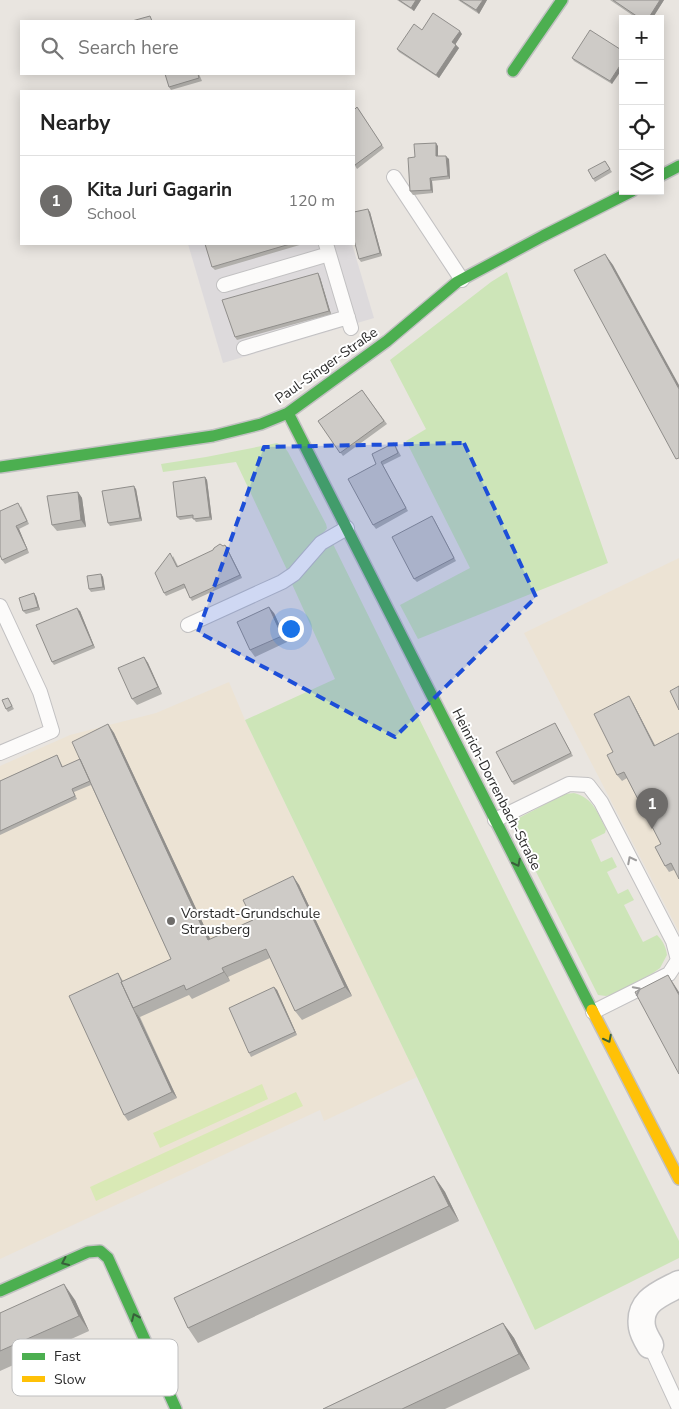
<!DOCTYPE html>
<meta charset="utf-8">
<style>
:root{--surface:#fff;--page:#f6f6f6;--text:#222;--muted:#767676;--line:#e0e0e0;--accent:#6e6c6a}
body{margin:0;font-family:"Nunito Sans",sans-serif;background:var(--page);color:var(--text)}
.controls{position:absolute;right:15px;top:15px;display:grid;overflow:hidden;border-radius:0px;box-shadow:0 2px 12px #0003}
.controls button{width:45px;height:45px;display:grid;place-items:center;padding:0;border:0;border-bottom:1px solid var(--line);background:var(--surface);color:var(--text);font:25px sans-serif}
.you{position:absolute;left:290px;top:628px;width:18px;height:18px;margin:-12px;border:4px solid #fff;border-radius:50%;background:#1a73e8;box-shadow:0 0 0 8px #1a73e833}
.badge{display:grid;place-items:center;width:32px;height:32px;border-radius:50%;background:var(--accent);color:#fff;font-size:16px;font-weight:700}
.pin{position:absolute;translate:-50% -41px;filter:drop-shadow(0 1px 2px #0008)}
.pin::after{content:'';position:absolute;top:26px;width:18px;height:15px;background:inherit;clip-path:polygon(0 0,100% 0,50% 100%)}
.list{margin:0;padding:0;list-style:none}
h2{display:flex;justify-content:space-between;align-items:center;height:65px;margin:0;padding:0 20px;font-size:21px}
h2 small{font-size:16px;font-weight:400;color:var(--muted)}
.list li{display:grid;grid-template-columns:32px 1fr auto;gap:15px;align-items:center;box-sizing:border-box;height:90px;padding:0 20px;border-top:1px solid var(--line)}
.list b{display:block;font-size:19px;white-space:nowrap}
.list p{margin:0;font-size:16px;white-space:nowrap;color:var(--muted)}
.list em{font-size:16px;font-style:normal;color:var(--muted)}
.icon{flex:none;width:28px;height:28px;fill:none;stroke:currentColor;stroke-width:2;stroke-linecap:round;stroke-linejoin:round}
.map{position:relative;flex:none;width:679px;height:1409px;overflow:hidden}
.search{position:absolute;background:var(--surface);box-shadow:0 2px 12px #0003;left:20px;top:20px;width:335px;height:55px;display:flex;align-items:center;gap:12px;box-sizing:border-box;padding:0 18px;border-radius:0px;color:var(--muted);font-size:19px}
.panel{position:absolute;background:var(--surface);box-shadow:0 2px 12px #0003;left:20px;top:90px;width:335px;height:155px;border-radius:0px}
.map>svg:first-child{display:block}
.industrial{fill:#dddadc}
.education{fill:#ece3d4}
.green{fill:#cde5b8}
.pitch{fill:#d9e9b5}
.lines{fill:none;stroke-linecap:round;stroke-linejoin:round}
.lane-casing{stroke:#c2c1c2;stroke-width:16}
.street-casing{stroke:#c2c1c2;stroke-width:29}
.fast-casing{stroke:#c2c1c2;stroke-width:14}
.slow-casing{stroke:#c2c1c2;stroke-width:14}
.lane{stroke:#fcfbfa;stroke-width:14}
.street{stroke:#fcfbfa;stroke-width:26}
.fast{stroke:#4caf50;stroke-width:11}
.slow{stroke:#ffc107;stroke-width:11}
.wall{fill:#b1afab}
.shaded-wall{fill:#908e8b}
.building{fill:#cecbc7;stroke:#908e8b}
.oneway{stroke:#9e9d9d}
.oneway2{stroke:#38603a}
.marked{fill:#1d4ed8;fill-opacity:0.2;stroke:#1d4ed8;stroke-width:4;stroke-dasharray:10 6;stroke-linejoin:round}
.poi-dot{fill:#6e6c6a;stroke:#fff;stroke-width:2}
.labels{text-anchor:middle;stroke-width:4;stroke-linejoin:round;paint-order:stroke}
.street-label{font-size:14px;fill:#2b2b2b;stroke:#fff}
.poi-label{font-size:14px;fill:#2b2b2b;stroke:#fff;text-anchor:start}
.key{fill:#fff;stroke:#bfbfbf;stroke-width:1}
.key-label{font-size:14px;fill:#2b2b2b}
</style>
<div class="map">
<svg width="679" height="1409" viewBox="0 0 679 1409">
<rect width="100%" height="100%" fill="#e9e5e0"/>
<path class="industrial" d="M188,244h164l22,74 -151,45z"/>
<path class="education" d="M679,558v374l-155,-299z
M229,682l16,38 172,357 -93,44 -4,-11 -320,149v-493l70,-31 86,-22z"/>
<path class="green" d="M507,272l101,291 -190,76 -18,-34 70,-37 -64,-127 20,-12 -36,-69 101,-78z
M277,443l8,5 3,4 38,72 1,4 -2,3 -37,41 -52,-110 -73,10 -2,-8 45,-7z
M333,544l181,367 165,330v17l-144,72 -118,-253 -172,-357 90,-41 -43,-95 36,-39z
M574,793c19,5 24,20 32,36l-1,4 -14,7 10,22 11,-5 5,10 -10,5 11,22 10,-5 6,11 -10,5 19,37 14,-7c6,6 9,12 10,20l-7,13 -7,5 -40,21 -7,2 -8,-1 -86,-171 3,-4 50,-26z"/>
<path class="pitch" d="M262,1084l6,15 -108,49 -7,-15z
M296,1092l7,14 -207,95 -6,-14z"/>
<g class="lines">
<defs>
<path id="lane" d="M394,177l68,103
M326,244l25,84
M224,285l105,-31
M244,348l104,-31
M0,606l40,86 12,39 -52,22
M188,625l94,-43 12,-8 27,-31 26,-15
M495,820l74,-36 19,1 13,17 72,139 5,19 -9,14 -76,38
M650,1345l29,63"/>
<path id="street" d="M650,1345c-3,-5 -7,-12 -8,-18 -4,-26 18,-33 37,-43"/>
<path id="fast" d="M513,71l49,-71
M660,176l19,-10
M288,413c102,199 203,398 304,597
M0,467l213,-31 48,-12 27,-11 99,-72 70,-59 86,-46 89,-45
M0,1291l88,-39 12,-1 8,7 68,151"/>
<path id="slow" d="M592,1010l87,169"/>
</defs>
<use href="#lane" class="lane-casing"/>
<use href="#street" class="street-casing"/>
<use href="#fast" class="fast-casing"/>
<use href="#slow" class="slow-casing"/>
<use href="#lane" class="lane"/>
<use href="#street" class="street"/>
<use href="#fast" class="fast"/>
<use href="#slow" class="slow"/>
</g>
<path class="wall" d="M397,0h24l-7,11z
M458,0h29l-8,14z
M610,0h54l-12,19h-14z
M422,30l40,4 -7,10 4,4 -20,30 -40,-26 -2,-3z
M623,51l-11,33 -38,-23 -2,-3z
M199,74l3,7 -31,9 -2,-3z
M357,107l27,41 -27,21 -3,-5z
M438,146v10l11,3 1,20 -18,2 1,12 -20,2 -3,-4 5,-34z
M605,161l7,11 -17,10 -2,-3z
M370,212l12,44 -21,6 -2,-3z
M205,244h98l-88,26 -3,-3z
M320,277l11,37 -94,26 -2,-3z
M362,390l25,34 -44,32 -25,-35z
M394,443l7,13 -18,9 25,46 -32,18 -3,-4 3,-61z
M205,477l2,3 5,40 -16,2 -3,-4 -13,2 -3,-3z
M136,489l6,32 -32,5 -2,-3z
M78,492l4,6 4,29 -29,4 -5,-6z
M21,506l8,18 -10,5 10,24 -24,11 -3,-4z
M434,519l22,42 -39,21 -3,-3z
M227,548l15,30 -50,23 -7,-13 -19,8 -2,-3 9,-37 5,10z
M101,574l2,3 2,13 -14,2 -2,-3z
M36,596l4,14 -14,4 -3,-3z
M80,611l15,37 -41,17 -2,-3z
M274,613l13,29 -32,15 -5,-7z
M144,657l4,6 14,31 -25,11 -5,-6z
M8,698l6,11 -6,3 -2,-3z
M633,703l22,42 19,125 -5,2 -4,-6 -4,-22 -34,-66 -5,3 -5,-6 -4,-23z
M555,723l18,33 -59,29 -2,-3z
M108,724l6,9 96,206 43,-19 40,-44 6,9 53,111 -50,24 -7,-9 -25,-53 -42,19 2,4 -38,18 -3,-4 -49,22 37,81 -49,23 -4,-6 -6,-142 5,8 48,-22 -80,-174 -17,7 3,7 -77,36v-54l57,-26 6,12 17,-8z
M274,987l3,3 20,45 -46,22 -2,-4z
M434,1176l11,16 14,29 -261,122 -10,-15z
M75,1300l14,31 -89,40v-58z
M503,1323l11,15 16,31 -85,40h-122z"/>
<path class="shaded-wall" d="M416,0h5l-7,11 -3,-3z
M483,0h4l-8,14 -3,-4z
M660,0h4l-12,19h-4z
M460,31l2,3 -7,11 -3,-3z
M456,45l3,3 -20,30 -3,-3z
M623,61v7l-11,16 -2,-3z
M436,143l2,3v13l-2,-3z
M446,156l3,3 1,20 -2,-3z
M430,178l2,3 1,12 -2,-3z
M368,209l2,3 12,44 -2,-3z
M605,254l8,11 66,120v4z
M318,273l2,4 11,37 -2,-3z
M205,477l2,3 5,40 -2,-3z
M134,486l2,3 6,32 -2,-3z
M78,492l4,6 4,29 -5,-7z
M16,526l3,3 10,24 -2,-4z
M225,545l2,3 15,30 -2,-3z
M101,574l2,3 2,13 -2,-3z
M34,593l2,3 4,14 -2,-3z
M269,607l5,6 13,29 -5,-6z
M77,608l3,3 15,37 -2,-3z
M144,657l4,6 14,31 -4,-7z
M629,696l4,7 25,49 -4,-6z
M108,724l6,9 101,216 -7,-9z
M293,876l6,9 53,111 -7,-9z
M222,968l6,9 2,4 -6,-9z
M668,975l11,17v3z
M274,987l3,3 20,45 -2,-3z
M135,1011l4,6 38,81 -5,-6z
M434,1176l11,16 14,29 -10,-15z
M64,1284l11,16 14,31 -10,-15z
M503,1323l11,15 16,31 -11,-15z"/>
<path class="building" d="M399,0h17l-5,8z
M460,0h23l-7,10z
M613,0h47l-12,19h-7z
M433,13l27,18 -8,11 4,3 -20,30 -39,-26 17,-25 8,6z
M150,16l2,5h-20z
M590,30l33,21v10l-13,20 -38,-23z
M165,74h33l1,4 -30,9z
M357,107l25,38 -27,20 -1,-1v-54z
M436,143v13h10l2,20 -18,2 1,12 -21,1 -2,-33 7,-1 -1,-13z
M605,161l5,8 -17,10 -5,-9z
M368,209l12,44 -21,6 -5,-19v-28z
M205,244h85l-78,23z
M605,254l74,135v69l-3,1 -102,-189z
M318,273l11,38 -94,26 -13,-37z
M362,390l22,31 -44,32 -22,-32z
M394,443l4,10 -17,9 25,46 -33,17 -25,-46 28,-15 -4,-10z
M205,477l5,40 -17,2v-4l-16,2 -4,-35z
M134,486l6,32 -32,5 -6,-32z
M78,492l3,28 -29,5 -5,-29z
M18,503l9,18 -11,5 11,23 -25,11 -2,-5v-44z
M432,516l22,42 -40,21 -22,-42z
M220,544l3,2 2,-1 15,30 -50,23 -6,-14 -20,9 -9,-20 15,-20 7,14 36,-17 1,-2z
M101,574l2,13 -14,2 -2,-13z
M34,593l4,14 -15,4 -4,-13z
M269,607l13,29 -32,14 -13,-28z
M77,608l16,37 -41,17 -16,-37z
M144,657l14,30 -26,12 -14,-31z
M679,686v24l-9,-19z
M629,696l25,50 25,-13v146l-8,-16 -6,3 -10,-19 6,-3 -37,-72 -7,3 -10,-20 6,-3 -19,-38z
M8,698l4,8 -6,3 -4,-9z
M555,723l16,30 -59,29 -16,-30z
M108,724l100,216 45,-20 -10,-20 50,-24 52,111 -50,24 -29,-62 -44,19 2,4 -38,18 -2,-5 -51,23 -12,-26 50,-23 -99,-217z
M57,755l5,12 18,-8 10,22 -18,8 3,7 -75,35v-50z
M118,973l4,9h-1l51,110 -48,23 -55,-119z
M668,975l11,20v79l-44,-82z
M274,987l21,45 -46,21 -20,-45z
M434,1176l15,30 -261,122 -14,-30z
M64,1284l15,32 -79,35v-38z
M503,1323l16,31 -117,55h-79z"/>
<defs><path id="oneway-chevron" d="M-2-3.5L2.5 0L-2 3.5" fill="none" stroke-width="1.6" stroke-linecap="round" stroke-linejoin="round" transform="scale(1.25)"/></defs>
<g class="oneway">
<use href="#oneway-chevron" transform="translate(631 860) rotate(-117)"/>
<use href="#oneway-chevron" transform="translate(637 990) rotate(-27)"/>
</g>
<g class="oneway2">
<use href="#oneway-chevron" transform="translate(517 863) rotate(63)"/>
<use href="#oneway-chevron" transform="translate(608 1039) rotate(63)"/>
<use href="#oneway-chevron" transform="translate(65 1262) rotate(156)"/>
<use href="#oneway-chevron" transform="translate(135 1317) rotate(-114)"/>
</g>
<path class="marked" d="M464,443l72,154 -141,140 -197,-105 66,-185z"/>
<circle class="poi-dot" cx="171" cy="921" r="5"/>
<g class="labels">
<g class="street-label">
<text transform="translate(326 365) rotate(-35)" y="5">Paul-Singer-Straße</text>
<text transform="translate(497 789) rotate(63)" y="5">Heinrich-Dorrenbach-Straße</text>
</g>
<g class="poi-label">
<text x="181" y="918">Vorstadt-Grundschule<tspan x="181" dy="16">Strausberg</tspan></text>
</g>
</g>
<rect x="12" y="1339" width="166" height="57" rx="8" class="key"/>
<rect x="22" y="1353" width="23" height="7" fill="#4caf50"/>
<rect x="22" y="1376" width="23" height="6" fill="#ffc107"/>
<g class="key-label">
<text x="54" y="1361">Fast</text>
<text x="54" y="1384">Slow</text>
</g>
</svg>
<div class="controls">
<button>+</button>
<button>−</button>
<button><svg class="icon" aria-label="locate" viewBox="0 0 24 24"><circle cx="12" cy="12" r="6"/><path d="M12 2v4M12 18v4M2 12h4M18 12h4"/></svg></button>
<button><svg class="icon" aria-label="layers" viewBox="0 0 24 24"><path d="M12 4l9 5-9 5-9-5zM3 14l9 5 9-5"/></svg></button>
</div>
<div class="you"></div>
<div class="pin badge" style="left:652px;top:829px">1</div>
<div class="search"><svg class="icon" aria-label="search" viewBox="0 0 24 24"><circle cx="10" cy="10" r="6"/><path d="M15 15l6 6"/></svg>Search here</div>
<section class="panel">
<h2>Nearby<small></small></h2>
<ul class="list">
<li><span class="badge">1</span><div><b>Kita Juri Gagarin</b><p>School</p></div><em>120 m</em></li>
</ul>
</section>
</div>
